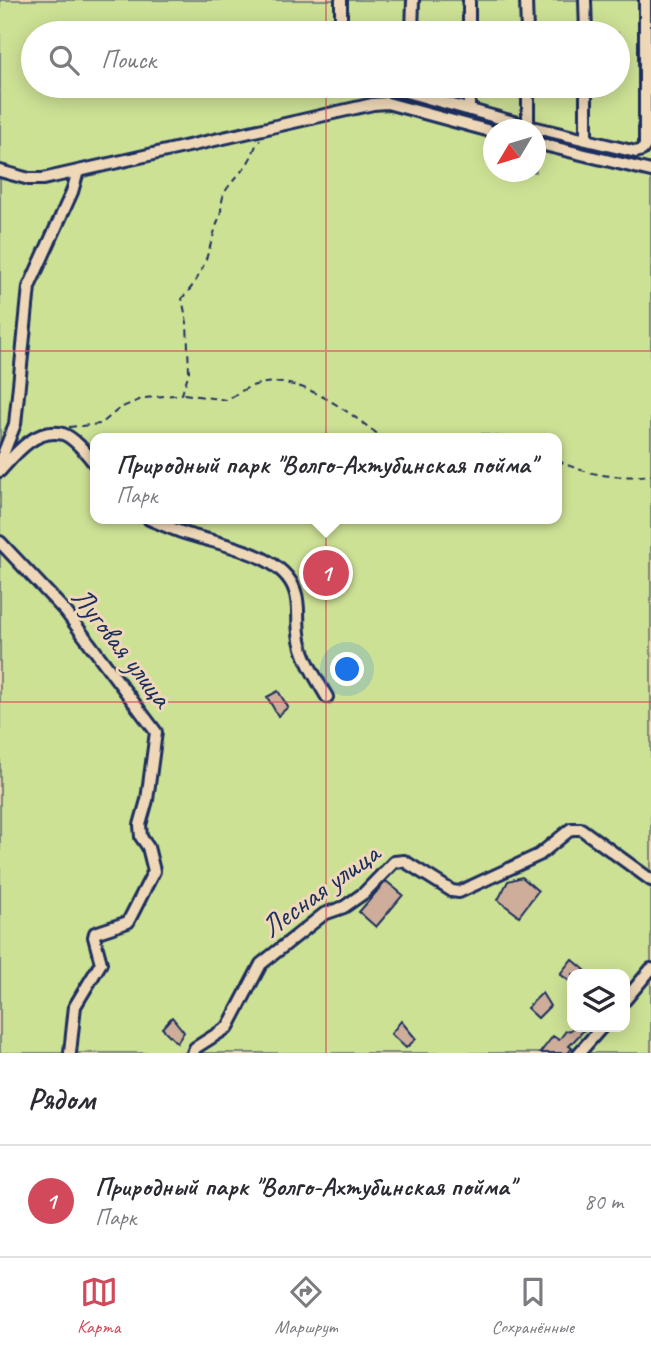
<!DOCTYPE html>
<html lang="ru">
<meta charset="utf-8">
<style>
:root{--surface:#fff;--page:#f7f7f7;--text:#2b2b33;--muted:#7c7c81;--line:#e1e1e2;--accent:#d1495b}
body{margin:0;font-family:Caveat,sans-serif;background:var(--page);color:var(--text)}
.controls{position:absolute;right:21px;bottom:21px;display:grid;overflow:hidden;border-radius:14px;box-shadow:0 4px 18px #0003}
.controls button{width:63px;height:63px;display:grid;place-items:center;padding:0;border:0;border-bottom:2px solid var(--line);background:var(--surface);color:var(--text);font:35px sans-serif}
.compass{position:absolute;left:483px;top:119px;width:63px;height:63px;border-radius:50%;background:var(--surface);box-shadow:0 4px 18px #0003;rotate:232deg}
.you{position:absolute;left:348px;top:670px;width:24px;height:24px;margin:-18px;border:5px solid #fff;border-radius:50%;background:#1a73e8;box-shadow:0 0 0 10px #1a73e833}
.badge{display:grid;place-items:center;width:46px;height:46px;border-radius:50%;background:var(--accent);color:#fff;font-size:23px;font-weight:700}
.pin{position:absolute;translate:-50% -50%;border:4px solid #fff;box-shadow:0 2px 7px #0006}
.popup{position:absolute;left:90px;top:433px;width:472px;height:91px;box-sizing:border-box;display:grid;place-content:center;border-radius:14px;background:var(--surface);filter:drop-shadow(0 2px 5px #0005);font-size:23px;white-space:nowrap;color:var(--muted)}
.popup b{font-size:26px;color:var(--text)}
.popup::after{content:'';position:absolute;left:50%;top:100%;margin-left:-14px;border:14px solid transparent;border-top-color:var(--surface)}
.list{margin:0;padding:0;list-style:none}
h2{display:flex;justify-content:space-between;align-items:center;height:91px;margin:0;padding:0 28px;font-size:30px}
h2 small{font-size:23px;font-weight:400;color:var(--muted)}
.list li{display:grid;grid-template-columns:46px 1fr auto;gap:21px;align-items:center;box-sizing:border-box;height:112px;padding:0 28px;border-top:2px solid var(--line)}
.list b{display:block;font-size:26px;white-space:nowrap}
.list p{margin:0;font-size:23px;white-space:nowrap;color:var(--muted)}
.list em{font-size:23px;font-style:normal;color:var(--muted)}
.icon{flex:none;width:38px;height:38px;fill:none;stroke:currentColor;stroke-width:2;stroke-linecap:round;stroke-linejoin:round}
.map{position:relative;flex:none;width:651px;height:1053px;overflow:hidden}
.search{position:absolute;background:var(--surface);box-shadow:0 4px 18px #0003;left:21px;right:21px;top:21px;height:77px;display:flex;align-items:center;gap:18px;box-sizing:border-box;padding:0 24px;border-radius:38px;color:var(--muted);font-size:26px}
.sheet{height:203px;background:var(--surface)}
nav{display:flex;justify-content:space-around;align-items:center;box-sizing:border-box;height:98px;border-top:2px solid var(--line);background:var(--surface);font-size:19px;color:var(--muted)}
nav a{display:grid;justify-items:center;gap:4px}
nav .on{color:var(--accent)}
.map>svg:first-child{display:block}
.green{fill:#cde195;stroke:#74887a;stroke-width:2;fill-rule:evenodd}
.building{fill:#cead9b;stroke:#1b2f5e;stroke-width:2}
.lines{fill:none;stroke-linecap:round;stroke-linejoin:round}
.minor-casing{stroke:#1b2f5e;stroke-width:16}
.path{stroke:#1b2f5e;stroke-width:2;stroke-dasharray:7 5;stroke-linecap:butt}
.minor{stroke:#efd8b8;stroke-width:10}
.grid{fill:none;stroke:#d1495b;stroke-width:2;stroke-opacity:0.55}
.labels{text-anchor:middle;stroke-width:6;stroke-linejoin:round;paint-order:stroke}
.street-label{font-size:30px;fill:#1b2f5e;stroke:#efd8b8}
</style>
<div class="map">
<svg width="651" height="1053" viewBox="0 0 651 1053">
<rect width="100%" height="100%" fill="#f3d4b4"/>
<filter id="ink" filterUnits="userSpaceOnUse"><feTurbulence type="fractalNoise" baseFrequency=".0143" numOctaves="2"/><feDisplacementMap in="SourceGraphic" scale="14" xChannelSelector="R" yChannelSelector="G"/><feConvolveMatrix kernelMatrix="1 2 1 2 8 2 1 2 1" color-interpolation-filters="sRGB"/></filter>
<g filter="url(#ink)">
<path class="green" d="M0,0h651v1053h-651zM33,33h585v53h-585zM494,130h42v42h-42zM95,438h462v81h-462zM572,974h53v53h-53z"/>
<path class="building" d="M278,691l10,16 -10,9 -11,-19z
M522,877l16,14 -19,25 -21,-16 10,-19z
M386,881l17,14 -27,32 -17,-15z
M572,959l13,11 -4,4h-9v9l-12,-9z
M542,993l8,13 -12,12 -11,-10z
M172,1017l12,15 -7,11 -15,-15z
M401,1021l15,18 -10,9 -15,-14z
M574,1027h13l-18,19 3,2 -4,5h-28l13,-17 6,4 7,-9 5,-1z"/>
<g class="lines">
<defs>
<path id="minor" d="M469,0v33
M526,0l1,33
M585,0l1,33
M341,33v-33
M412,33l1,-33
M384,86l4,3 11,1 129,36 108,26 6,-2 3,-4v-146
M469,86v24
M528,86v40
M586,86v54
M536,143l115,28
M0,171l29,8h14l330,-75 14,-1 107,29
M0,462l15,-38 14,-137 43,-95 6,-21
M0,471c15,-17 36,-44 63,-37 12,4 24,20 32,30
M149,519c12,5 23,10 35,14 33,11 99,20 111,58 5,14 2,28 4,42 2,23 17,45 28,64
M0,542l66,70 90,120 -9,68 -7,25 1,12 7,10 6,24 -26,51 -33,11 -1,4 7,26 -26,43 -5,47
M625,1000l26,-31
M193,1053l2,-5 33,-21 33,-63 63,-50 20,-7 20,-14 30,-31 10,-1 48,30 7,1 80,-37 32,-26h10l70,51
M579,1053l23,-26"/>
</defs>
<use href="#minor" class="minor-casing"/>
<path class="path" d="M184,394l42,6c11,-6 21,-14 34,-16 44,-10 90,30 123,54
M69,427l32,-3 19,-16 24,-10 38,-4 7,-22 -2,-49 -5,-25c24,-23 27,-53 38,-83 2,-6 1,-14 4,-21 5,-11 20,-23 26,-35 4,-6 4,-13 10,-19
M458,438l23,-4 24,4
M557,460c31,16 60,19 94,15"/>
<use href="#minor" class="minor"/>
</g>
</g>
<path class="grid" d="M326,0v33M326,86v967M0,351h651M0,702h651"/>
<g class="labels">
<g class="street-label">
<text transform="translate(122 647) rotate(52)" y="10">Луговая улица</text>
<text transform="translate(320 890) rotate(-36)" y="10">Лесная улица</text>
</g>
</g>
</svg>
<div class="controls">
<button><svg class="icon" aria-label="layers" viewBox="0 0 24 24"><path d="M12 4l9 5-9 5-9-5zM3 14l9 5 9-5"/></svg></button>
</div>
<svg class="compass" viewBox="-18 -18 36 36"><path d="M0-13l5 13h-10z" fill="#e53935"/><path d="M0 13l5-13h-10z" fill="#7c7c81"/></svg>
<div class="you"></div>
<div class="pin badge" style="left:326px;top:573px">1</div>
<div class="popup"><b>Природный парк &quot;Волго-Ахтубинская пойма&quot;</b>Парк</div>
<div class="search"><svg class="icon" aria-label="search" viewBox="0 0 24 24"><circle cx="10" cy="10" r="6"/><path d="M15 15l6 6"/></svg>Поиск</div>
</div>
<section class="sheet">
<h2>Рядом<small></small></h2>
<ul class="list">
<li><span class="badge">1</span><div><b>Природный парк &quot;Волго-Ахтубинская пойма&quot;</b><p>Парк</p></div><em>80 m</em></li>
</ul>
</section>
<nav>
<a class="on"><svg class="icon" aria-label="map" viewBox="0 0 24 24"><path d="M3 6l6-2 6 2 6-2v14l-6 2-6-2-6 2zM9 4v14M15 6v14"/></svg>Карта</a>
<a><svg class="icon" aria-label="directions" viewBox="0 0 24 24"><path d="M12 3l9 9-9 9-9-9zM9 14v-3h6M13 9l2 2-2 2"/></svg>Маршрут</a>
<a><svg class="icon" aria-label="saved" viewBox="0 0 24 24"><path d="M7 4h10v16l-5-4-5 4z"/></svg>Сохранённые</a>
</nav>
